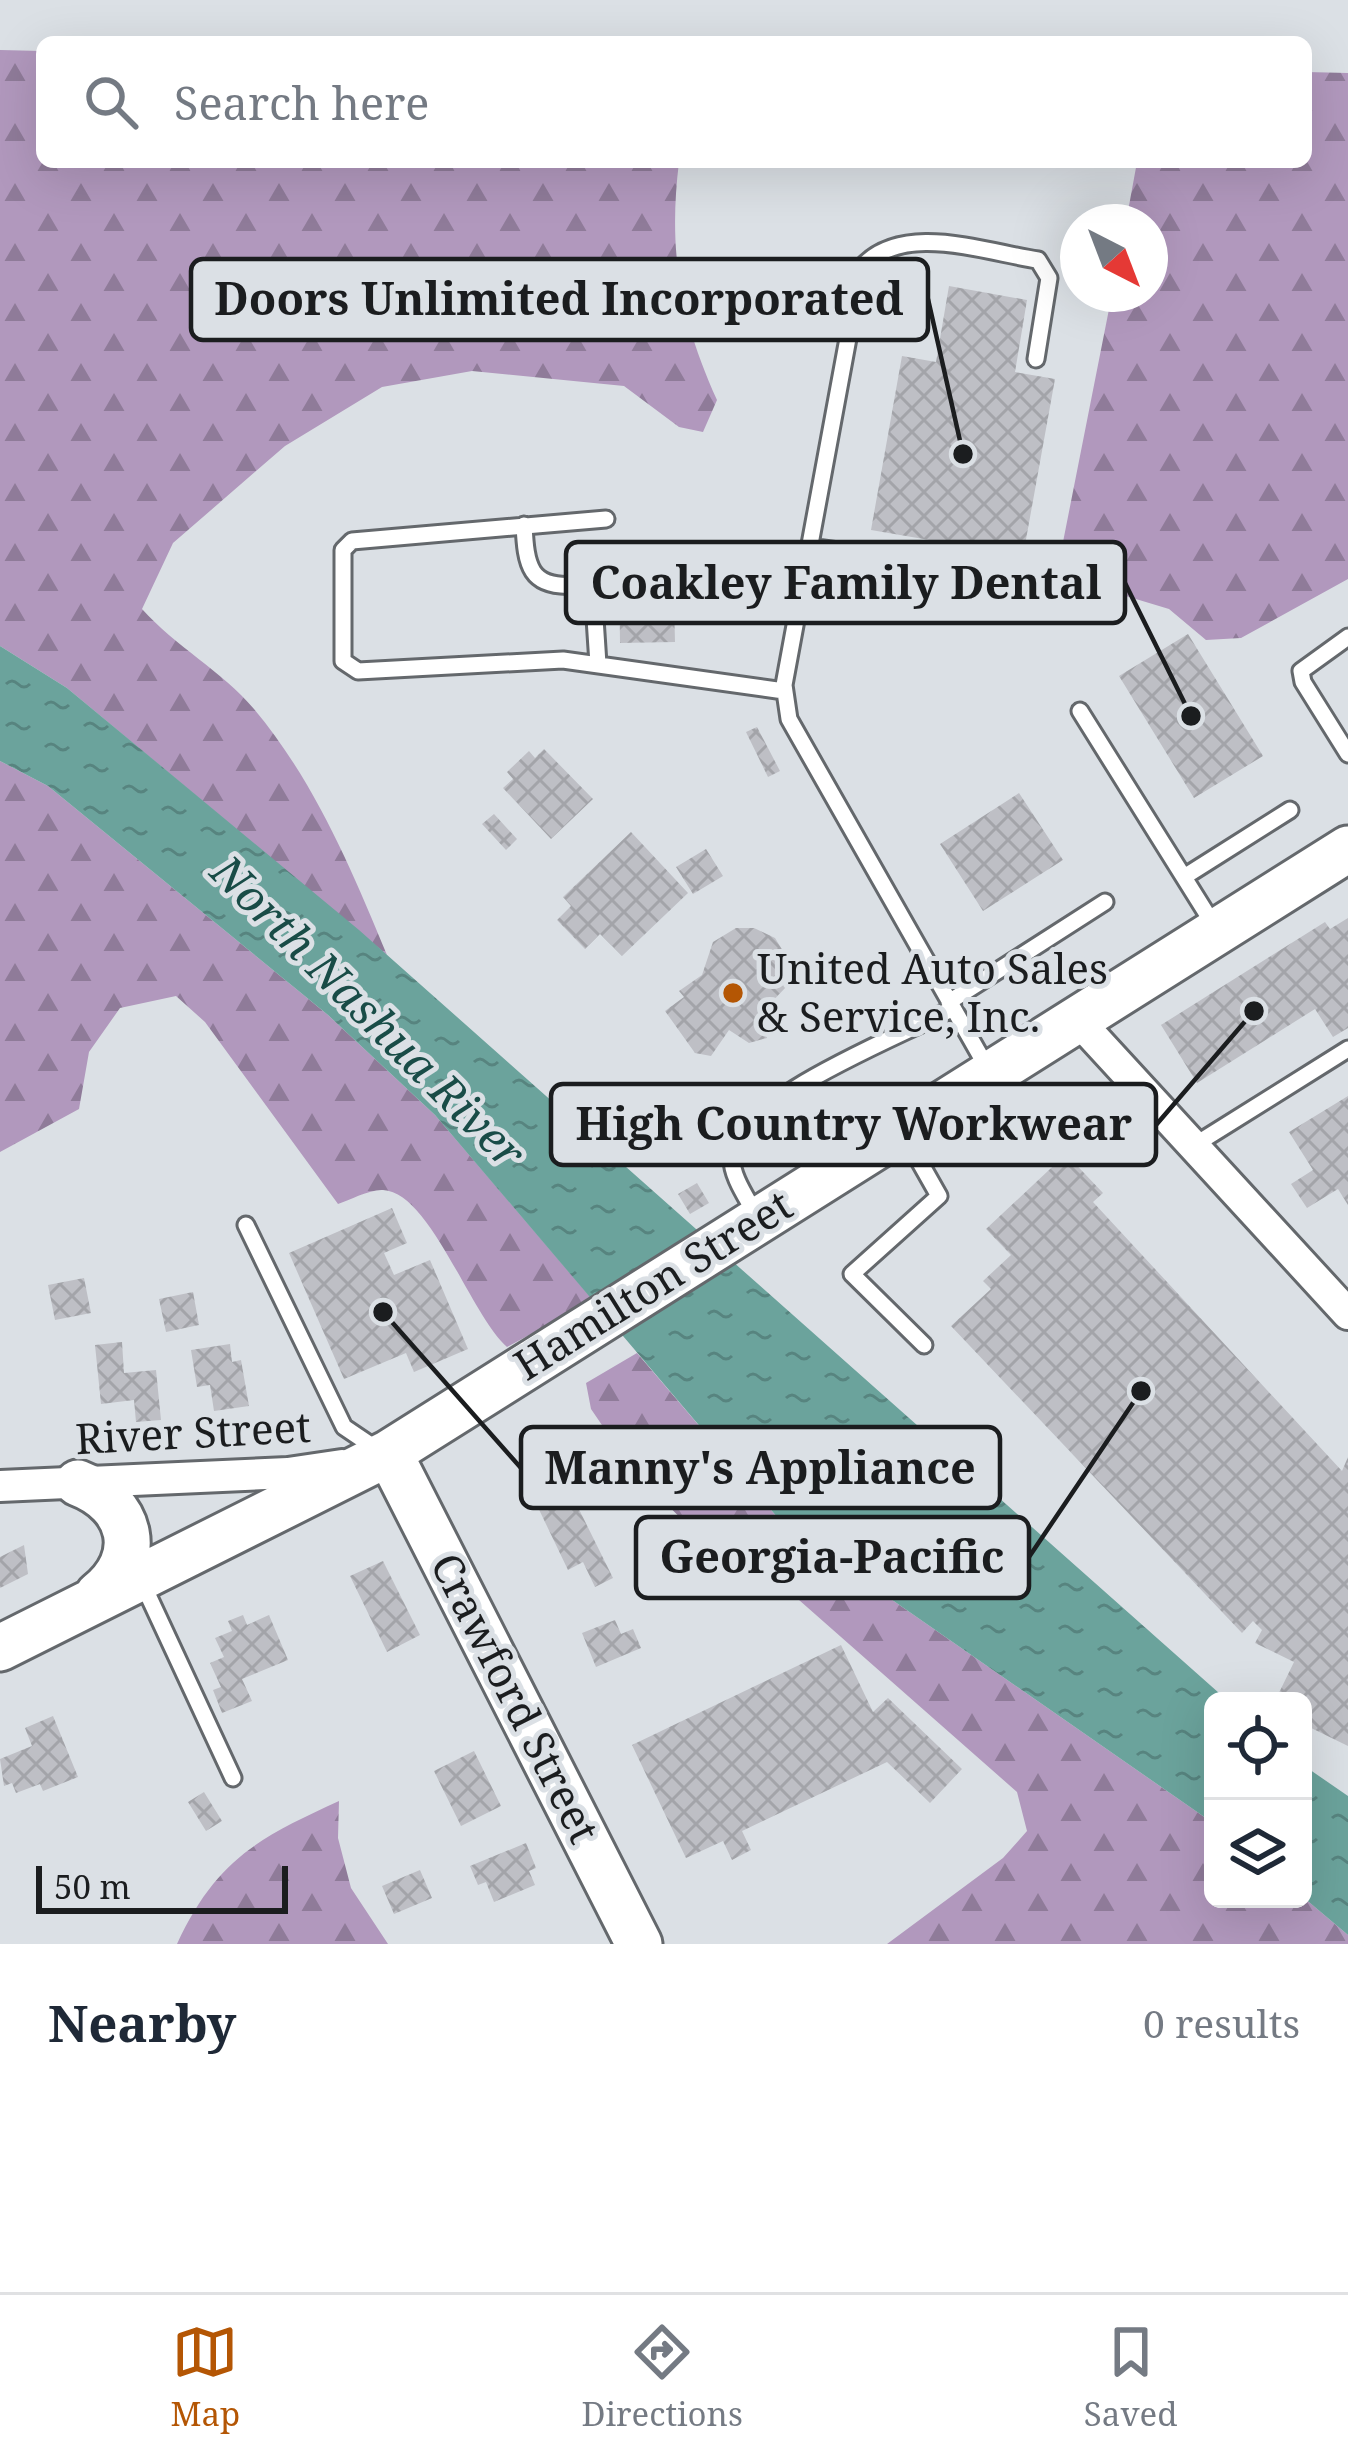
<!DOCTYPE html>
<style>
:root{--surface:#fff;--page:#f6f6f7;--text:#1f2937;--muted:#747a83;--line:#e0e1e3;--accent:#b45604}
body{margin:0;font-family:"Noto Serif",serif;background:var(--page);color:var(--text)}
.controls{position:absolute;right:36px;bottom:36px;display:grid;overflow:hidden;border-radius:18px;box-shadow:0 12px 48px #0002}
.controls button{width:108px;height:108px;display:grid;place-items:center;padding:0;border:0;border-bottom:3px solid var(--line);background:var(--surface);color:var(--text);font:60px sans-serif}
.compass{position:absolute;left:1060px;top:204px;width:108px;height:108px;border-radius:50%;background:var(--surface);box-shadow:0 12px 48px #0002;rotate:138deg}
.scale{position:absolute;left:36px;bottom:30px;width:252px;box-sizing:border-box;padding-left:12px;border:6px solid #1b1d1f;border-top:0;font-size:33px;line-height:42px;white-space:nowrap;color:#1b1d1f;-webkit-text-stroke:9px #dbe0e5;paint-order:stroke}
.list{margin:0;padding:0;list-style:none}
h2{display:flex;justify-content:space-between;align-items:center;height:156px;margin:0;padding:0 48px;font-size:51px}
h2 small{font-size:39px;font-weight:400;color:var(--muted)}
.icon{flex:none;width:66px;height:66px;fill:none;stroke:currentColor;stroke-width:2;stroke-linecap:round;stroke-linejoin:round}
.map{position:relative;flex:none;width:1348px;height:1944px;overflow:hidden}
.search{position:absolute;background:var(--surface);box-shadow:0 12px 48px #0002;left:36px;right:36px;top:36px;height:132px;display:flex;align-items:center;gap:30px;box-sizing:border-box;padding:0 42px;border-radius:18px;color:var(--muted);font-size:45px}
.sheet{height:348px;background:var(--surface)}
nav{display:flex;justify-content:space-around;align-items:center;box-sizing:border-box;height:168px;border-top:3px solid var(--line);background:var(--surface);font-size:33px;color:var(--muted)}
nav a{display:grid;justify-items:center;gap:6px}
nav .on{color:var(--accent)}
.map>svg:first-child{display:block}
.forest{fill:url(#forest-firs)}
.water{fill:url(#water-ripples)}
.building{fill:url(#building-cross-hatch)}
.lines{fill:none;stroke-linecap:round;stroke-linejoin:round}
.service-casing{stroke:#64686c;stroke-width:21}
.minor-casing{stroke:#64686c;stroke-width:36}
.secondary-casing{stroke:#64686c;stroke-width:51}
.service{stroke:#fff;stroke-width:15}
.minor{stroke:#fff;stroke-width:30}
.secondary{stroke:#fff;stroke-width:45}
.poi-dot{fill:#b45604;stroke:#dbe0e5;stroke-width:4.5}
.labels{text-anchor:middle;stroke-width:10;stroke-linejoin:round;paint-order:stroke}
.poi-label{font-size:42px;fill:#1b1d1f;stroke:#dbe0e5;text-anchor:start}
.street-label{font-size:42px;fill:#1b1d1f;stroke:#dbe0e5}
.water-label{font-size:45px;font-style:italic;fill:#194c47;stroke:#dbe0e5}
.leader{fill:none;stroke:#1b1d1f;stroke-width:4.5}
.callout-dot{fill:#1b1d1f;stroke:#dbe0e5;stroke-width:4.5}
.callout{fill:#dbe0e5;stroke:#1b1d1f;stroke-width:4.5}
.callout-label{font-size:45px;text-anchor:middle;font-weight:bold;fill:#1b1d1f}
</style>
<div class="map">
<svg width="1348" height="1944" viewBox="0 0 1348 1944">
<defs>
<pattern id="forest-firs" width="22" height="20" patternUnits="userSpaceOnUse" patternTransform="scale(3)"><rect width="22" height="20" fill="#b198bd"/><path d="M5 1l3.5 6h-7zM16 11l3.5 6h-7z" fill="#8f7b99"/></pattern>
<pattern id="water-ripples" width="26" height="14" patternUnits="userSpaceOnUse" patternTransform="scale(3)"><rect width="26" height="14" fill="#6ba39c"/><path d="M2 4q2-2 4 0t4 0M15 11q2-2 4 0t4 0" fill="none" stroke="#57847f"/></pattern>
<pattern id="building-cross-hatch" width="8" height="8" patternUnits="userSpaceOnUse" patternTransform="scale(3)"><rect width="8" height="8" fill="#bebfc5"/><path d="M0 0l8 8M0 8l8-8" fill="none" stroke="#a3a4a9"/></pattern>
</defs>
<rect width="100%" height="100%" fill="#dbe0e5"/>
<path class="forest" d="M0,50l42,1v111h637c-11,89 1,156 38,238l-14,32 -24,-5 -55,-41 -152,-15 -90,16 -97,59 -112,97 -31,66c33,37 80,62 112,100 61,73 97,159 133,246l-320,-267 -67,-42z
M1306,72l42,1v506l-107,59 -35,2 -37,-31 -63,-19 -44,-27 1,-21 49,-248h38v-72h-24l11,-60h169z
M0,761l48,25 280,229 107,100 158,185 -86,47c-37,-33 -77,-155 -124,-157 -13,-1 -33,10 -45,14l-133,-182 -29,-26 -56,12 -31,44 -10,57 -79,43z
M637,1353l146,171 430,299v76l90,-2 45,38v9h-461l116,-86 24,-27 -10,-39 -218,-192 -85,-49 -80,-79 -43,-63 -5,-26z
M339,1801l-1,37 13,50 37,56h-211c39,-84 81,-106 162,-143z"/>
<path class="water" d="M0,646l67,42 292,242 869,771h-15v122l-430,-299 -348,-409 -107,-100 -280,-229 -48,-25z
M1303,1765l45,31v139l-45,-38z"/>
<path class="building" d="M949,286l78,14 -12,72 40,7 -32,177 -152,-26 31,-174 34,6z
M673,562l2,80 -55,1 -1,-80z
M1188,634l75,122 -69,42 -75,-122z
M757,727l23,44 -12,6 -22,-45z
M544,749l49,50 -42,40 -48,-51 10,-9 -6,-7 22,-21 6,7z
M1019,793l44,67 -80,51 -43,-67z
M494,814l23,25 -11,11 -24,-26z
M631,832l57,61 -66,63 -22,-22 -15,15 -28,-29 14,-14 -8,-9z
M706,849l17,27 -30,18 -17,-27z
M1348,918v110l-15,9 -18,-28 -118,74 -36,-58 164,-103 5,7z
M736,928h18l21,10 14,23 -1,24 -27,28 6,25 -18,5 -20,-13 -18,26 -16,-3 -30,-42 19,-14 -5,-6 23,-16 11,-33z
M1348,1096v109l-10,-16 -31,19 -16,-24 22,-14 -24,-38z
M1066,1154l37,39 -10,9 249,269 6,-14v289l-45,-22v-23h-28l19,-39 -39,-19 7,-13 -9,-9 -11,12 -291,-307 40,-37 -8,-8 28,-26 -25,-26z
M697,1183l12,20 -19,11 -12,-20z
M392,1208l15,35 -23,10 10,22 36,-15 38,89 -54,23 -8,-19 -62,26 -55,-126z
M84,1278l7,35 -36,7 -7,-35z
M193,1292l6,33 -33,7 -7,-33z
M122,1342l2,31 32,-3 5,50 -25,2 -2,-22 -33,4 -6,-59z
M230,1344l2,18 9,-2 8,46 -35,5 -4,-26 -13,2 -6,-37z
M565,1481l48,97 -18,9 -12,-25 -15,8 -35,-73z
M24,1545l4,29 -28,14v-31z
M383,1561l37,74 -33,17 -37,-76z
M243,1615l4,10 22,-10 19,45 -46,19 10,22 -30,12 -9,-23 8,-3 -11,-24 14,-6 -9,-19 17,-7 -4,-10z
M615,1620l6,14 12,-5 8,19 -45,19 -14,-34z
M841,1645l32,67 15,-14 74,71 -32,34 -43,-41 -145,69 9,19 -19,10 -9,-19 -37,17 -54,-113z
M53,1716l25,61 -35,14 -3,-7 -24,9 -4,-10 -8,3 -4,-27 32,-13 -7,-18z
M474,1751l27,55 -40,20 -27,-55z
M204,1792l18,29 -16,10 -18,-29z
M526,1843l10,25 -7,3 6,14 -41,17 -8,-20 -8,3 -8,-19z
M420,1870l12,28 -38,16 -12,-28z"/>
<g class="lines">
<defs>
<path id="service" d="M606,519l-254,22 -9,9v111l15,10 205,-11 221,31
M524,525c2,40 5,64 52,60l18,18 4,61
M809,547l145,20
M1348,637l-47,34 2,11 45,72
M1080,711l135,216
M1184,877l106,-67
M949,1002l156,-100
M989,1071l-200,-352 -5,-34 77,-417c41,-47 123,-16 177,-8l11,18 -13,81
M905,1136l34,60 -87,78 72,71
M1193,1146l155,-97
M757,1217c-9,-18 -26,-40 -25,-60 4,-59 173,-122 221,-149
M246,1225l98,202 34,23
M141,1580l92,198"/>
<path id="minor" d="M1075,1017l273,297
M0,1486l288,-13 54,-8"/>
<path id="secondary" d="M389,1453l250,491
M78,1483c55,21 67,75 20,112
M0,1648l389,-195 959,-604"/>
</defs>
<use href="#service" class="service-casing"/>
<use href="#minor" class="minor-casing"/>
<use href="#secondary" class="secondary-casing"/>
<use href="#service" class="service"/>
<use href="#minor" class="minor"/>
<use href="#secondary" class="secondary"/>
</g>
<circle class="poi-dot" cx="733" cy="993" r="12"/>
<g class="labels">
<g class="poi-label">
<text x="757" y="984">United Auto Sales<tspan x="757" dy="48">&amp; Service, Inc.</tspan></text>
</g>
<g class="street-label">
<text transform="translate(653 1285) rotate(-32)" y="15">Hamilton Street</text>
<text transform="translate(193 1433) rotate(-3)" y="15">River Street</text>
<text transform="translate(515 1698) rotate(63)" y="15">Crawford Street</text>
</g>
<g class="water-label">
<text transform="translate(368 1012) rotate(45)" y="16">North Nashua River</text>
</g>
</g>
<path class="leader" d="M963 454L928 299M1191 716L1125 583M1254 1011L1156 1125M383 1312L521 1468M1141 1391L1029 1557"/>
<g class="callout-dot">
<circle cx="963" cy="454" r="12"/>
<circle cx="1191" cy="716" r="12"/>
<circle cx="1254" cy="1011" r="12"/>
<circle cx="383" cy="1312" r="12"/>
<circle cx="1141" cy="1391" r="12"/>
</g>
<g class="callout">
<rect x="191" y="259" width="737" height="81" rx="12"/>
<rect x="566" y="542" width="559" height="81" rx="12"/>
<rect x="551" y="1084" width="605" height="81" rx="12"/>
<rect x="521" y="1427" width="479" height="81" rx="12"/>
<rect x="636" y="1517" width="393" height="81" rx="12"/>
</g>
<g class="callout-label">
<text x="559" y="315">Doors Unlimited Incorporated</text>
<text x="846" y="599">Coakley Family Dental</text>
<text x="854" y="1140">High Country Workwear</text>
<text x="760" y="1484">Manny's Appliance</text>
<text x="832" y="1573">Georgia-Pacific</text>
</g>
</svg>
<div class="controls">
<button><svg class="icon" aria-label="locate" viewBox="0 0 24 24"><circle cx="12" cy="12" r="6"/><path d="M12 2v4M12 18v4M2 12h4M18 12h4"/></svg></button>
<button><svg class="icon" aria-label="layers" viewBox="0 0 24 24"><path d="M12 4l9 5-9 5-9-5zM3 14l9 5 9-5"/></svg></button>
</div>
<svg class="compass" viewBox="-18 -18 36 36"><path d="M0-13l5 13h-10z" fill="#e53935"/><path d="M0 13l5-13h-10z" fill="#747a83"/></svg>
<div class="scale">50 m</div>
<div class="search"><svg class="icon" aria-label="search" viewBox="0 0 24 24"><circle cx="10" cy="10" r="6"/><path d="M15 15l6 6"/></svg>Search here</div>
</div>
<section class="sheet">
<h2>Nearby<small>0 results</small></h2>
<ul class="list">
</ul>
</section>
<nav>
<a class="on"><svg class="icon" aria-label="map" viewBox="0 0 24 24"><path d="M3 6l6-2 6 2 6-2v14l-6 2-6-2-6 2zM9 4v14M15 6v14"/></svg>Map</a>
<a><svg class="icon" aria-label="directions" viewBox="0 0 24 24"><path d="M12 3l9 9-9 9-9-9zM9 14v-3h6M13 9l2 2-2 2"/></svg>Directions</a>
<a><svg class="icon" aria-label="saved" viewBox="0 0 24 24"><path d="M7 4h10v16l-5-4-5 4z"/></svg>Saved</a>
</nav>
